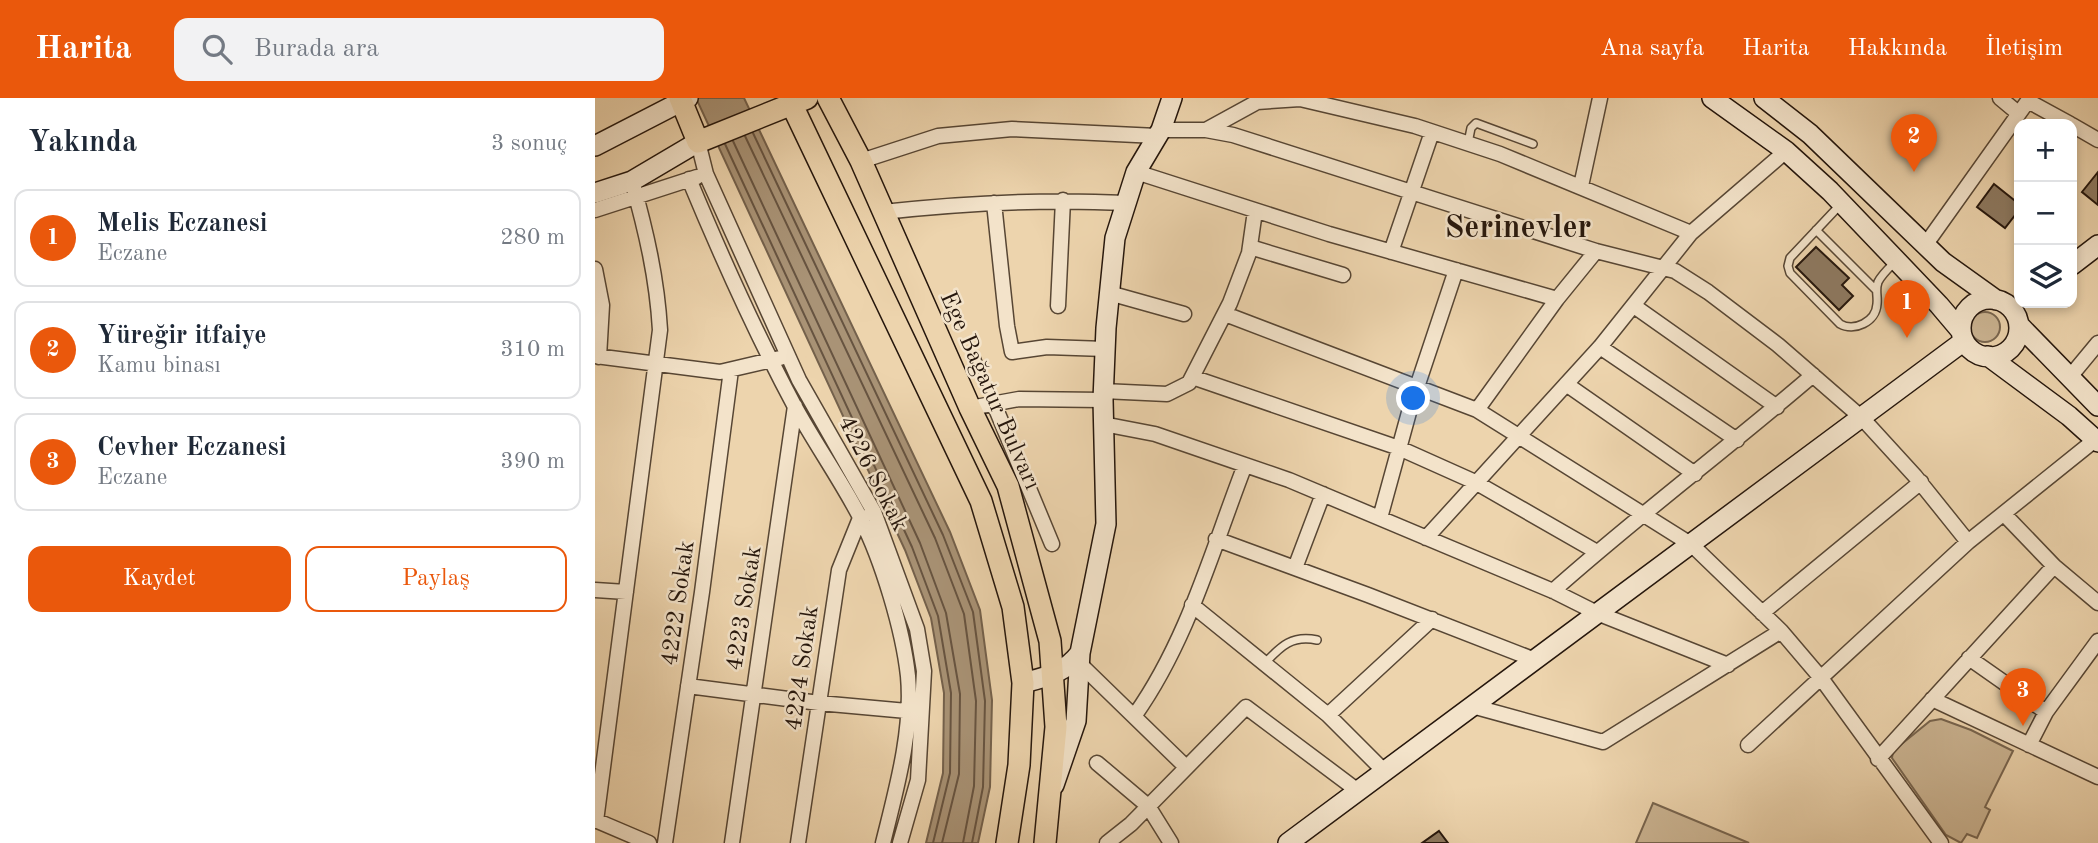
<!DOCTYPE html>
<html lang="tr">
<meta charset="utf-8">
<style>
:root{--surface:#fff;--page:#f2f2f3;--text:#1f2937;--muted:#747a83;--line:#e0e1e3;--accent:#ea580c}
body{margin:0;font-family:"Old Standard TT",serif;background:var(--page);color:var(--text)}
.controls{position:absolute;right:21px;top:21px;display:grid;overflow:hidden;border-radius:14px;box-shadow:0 4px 10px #0003}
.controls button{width:63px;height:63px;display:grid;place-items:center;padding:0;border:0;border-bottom:2px solid var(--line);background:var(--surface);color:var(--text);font:35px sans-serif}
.you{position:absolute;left:819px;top:301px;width:24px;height:24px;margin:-18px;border:5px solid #fff;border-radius:50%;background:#1a73e8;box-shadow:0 0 0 10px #1a73e833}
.badge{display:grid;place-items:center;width:46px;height:46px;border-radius:50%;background:var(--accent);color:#fff;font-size:23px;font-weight:700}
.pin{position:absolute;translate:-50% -58px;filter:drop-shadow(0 2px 4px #0008)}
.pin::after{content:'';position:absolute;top:37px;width:24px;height:21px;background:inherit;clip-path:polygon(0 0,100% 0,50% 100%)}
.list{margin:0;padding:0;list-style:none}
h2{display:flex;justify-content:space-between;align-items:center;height:91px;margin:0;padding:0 28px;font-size:30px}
h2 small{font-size:23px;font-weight:400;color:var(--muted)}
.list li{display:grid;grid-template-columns:46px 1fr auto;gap:21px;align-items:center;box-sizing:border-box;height:98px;margin:0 14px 14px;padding:0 14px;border:2px solid var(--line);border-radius:14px}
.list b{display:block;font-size:26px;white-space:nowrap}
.list p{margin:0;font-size:23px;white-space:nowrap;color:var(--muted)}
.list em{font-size:23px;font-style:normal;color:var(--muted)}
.actions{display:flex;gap:14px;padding:21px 28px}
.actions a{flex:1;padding:16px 0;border:2px solid var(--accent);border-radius:14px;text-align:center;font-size:24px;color:var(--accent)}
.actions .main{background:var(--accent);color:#fff}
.icon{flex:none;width:38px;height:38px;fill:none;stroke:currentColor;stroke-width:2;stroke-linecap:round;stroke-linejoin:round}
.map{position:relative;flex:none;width:1503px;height:745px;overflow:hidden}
header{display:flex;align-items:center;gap:42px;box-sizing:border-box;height:98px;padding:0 35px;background:var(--accent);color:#fff}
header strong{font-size:33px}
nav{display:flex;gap:38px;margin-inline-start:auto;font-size:24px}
.search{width:490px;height:63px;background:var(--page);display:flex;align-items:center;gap:18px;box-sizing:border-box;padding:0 24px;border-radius:14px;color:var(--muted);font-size:26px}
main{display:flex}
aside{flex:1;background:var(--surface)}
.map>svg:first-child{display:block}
.green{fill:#cbb492;stroke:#78654f;stroke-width:2}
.water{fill:#a99376;stroke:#74614c;stroke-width:2}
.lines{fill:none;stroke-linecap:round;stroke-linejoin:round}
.shore{stroke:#675441;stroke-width:2}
.building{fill:#8d7960;stroke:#25160c;stroke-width:2}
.lane-casing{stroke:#574634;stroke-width:10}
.street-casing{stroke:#574634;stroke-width:17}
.secondary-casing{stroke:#25160c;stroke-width:22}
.primary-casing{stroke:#25160c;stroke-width:24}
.lane{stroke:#f3e3ca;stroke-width:7}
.street{stroke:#f3e3ca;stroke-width:14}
.secondary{stroke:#f3e3ca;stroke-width:19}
.primary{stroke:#edd4ad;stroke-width:21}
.labels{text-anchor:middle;stroke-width:5;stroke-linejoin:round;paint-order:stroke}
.street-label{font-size:24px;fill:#25160c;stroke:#f3e3ca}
.district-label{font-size:32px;font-weight:bold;fill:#25160c;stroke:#f3e3ca}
</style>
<header>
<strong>Harita</strong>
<div class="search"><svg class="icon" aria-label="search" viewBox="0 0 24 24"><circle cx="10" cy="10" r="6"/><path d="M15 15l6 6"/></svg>Burada ara</div>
<nav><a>Ana sayfa</a><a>Harita</a><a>Hakkında</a><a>İletişim</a></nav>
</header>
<main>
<aside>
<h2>Yakında<small>3 sonuç</small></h2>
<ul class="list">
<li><span class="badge">1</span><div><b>Melis Eczanesi</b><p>Eczane</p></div><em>280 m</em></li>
<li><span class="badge">2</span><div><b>Yüreğir itfaiye</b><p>Kamu binası</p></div><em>310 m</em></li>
<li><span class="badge">3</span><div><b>Cevher Eczanesi</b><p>Eczane</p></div><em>390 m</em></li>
</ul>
<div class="actions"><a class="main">Kaydet</a><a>Paylaş</a></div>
</aside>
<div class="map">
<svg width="1503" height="745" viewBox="0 0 1503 745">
<rect width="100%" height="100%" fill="#edd4ad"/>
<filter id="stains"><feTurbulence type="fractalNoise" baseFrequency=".00286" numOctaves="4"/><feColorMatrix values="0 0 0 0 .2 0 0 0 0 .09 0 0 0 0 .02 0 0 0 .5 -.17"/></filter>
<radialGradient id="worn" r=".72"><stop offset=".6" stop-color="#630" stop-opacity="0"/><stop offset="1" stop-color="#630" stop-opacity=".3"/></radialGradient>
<path class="green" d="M1375 229a15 15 0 1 1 30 0a15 15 0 1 1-30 0Z
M1346,621l30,11 42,21 -28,56 5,3 -13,28 -10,-4 -6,9 -15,-8 -54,-77 1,-7 37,-30z
M1058,705l96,40h-113z"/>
<path class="water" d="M101,0h48l206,434 30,78 12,90 -2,87 -12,56h-52l17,-70 1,-80 -13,-75 -26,-68z"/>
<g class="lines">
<path class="shore" d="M158,35l190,402 30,77 12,89 -2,86 -11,56
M150,38l190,402 29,76 12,87 -2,85 -11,57
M138,43l187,402 26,70 14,81 -1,80 -17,69
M130,46l187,403 26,69 13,77 -1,80 -17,70"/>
</g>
<path class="building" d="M1503,74v33l-16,-13z
M1399,86l25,20v6l-14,18 -28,-21z
M1221,149l33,31 -7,7 11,11 -14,14 -43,-43z
M844,733l9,12h-26z"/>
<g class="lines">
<defs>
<path id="lane" d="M873,45l3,-15 5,-5 57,21
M1245,107l-50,53 -2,8 2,7 50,51c14,8 36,-2 37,-20 1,-8 -2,-14 1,-22 4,-8 12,-15 18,-21
M1221,132l60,60
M381,259l18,47
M671,564c15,-16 26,-27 51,-22"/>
<path id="street" d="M1405,0l18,15
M1433,3l42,23
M1477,27l26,15
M566,32h45l27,5 363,116 79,20 33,21 70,53 84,73 53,58 53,66
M611,32l51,-28 43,-3 115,27 85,28 191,79
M103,44l8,32 93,206 75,132 43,117 7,42 -6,109 -18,63
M266,63l77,-25 74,-7 145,7
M541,74l193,62 228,65
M94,81c32,77 66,153 105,226 21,39 47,75 67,114 21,41 42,111 47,157 5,55 -12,114 -25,167
M986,88l19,-88
M399,105l13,123 5,26 35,-5 58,2
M0,112l102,-33
M288,114c81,-9 162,-13 243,-9
M1331,146l104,-146
M655,149l93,28
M796,154l41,-120
M0,171l7,36 -3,52
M514,195l75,21
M463,208l5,-106
M1039,208l143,101
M630,216l252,96 215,135 89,86 40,47 120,165
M1005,249l137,93
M0,258l125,16 60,-14
M597,279l207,71 76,34 122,70
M1474,280l29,-35
M971,286l129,90
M508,293l64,3 22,-11 41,-80 19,-50 6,-42
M399,306l58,140
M375,310l49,-9 84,1
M882,312l80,-111 39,-48
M508,326l52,10 134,46 264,111 44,22 131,52
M1409,416l50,52 44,37
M785,420l31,-113 45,-135
M831,440l174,-191 91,-114 95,-82
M621,441l152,56 167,65
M700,470l28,-74
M0,492l31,2
M958,493c84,-75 174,-142 260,-216
M597,507l136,110 56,56
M1167,515l159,-131
M1374,560l77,54 52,-71
M485,566l106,103
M93,588l131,17 88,8
M1337,601l166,78
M877,608l131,36 178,-111
M540,617c53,-75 77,-165 110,-250
M733,617l104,-96
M1153,647l220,-203 127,-102
M1434,647l17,-33
M1283,661l176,-193
M502,665l51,43 23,37
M0,722l54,23
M1,723l64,-491c-3,-52 -14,-99 -28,-149
M70,745l37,-251 29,-222
M137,745l63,-437
M203,745l41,-273 21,-52 3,-1
M512,745l24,-19 115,-117 112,84"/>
<path id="secondary" d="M1117,0l74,53 44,40 109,114 22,26
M1169,0l46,36 133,128 53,38
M0,48l93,-48
M0,95l37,-12 66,-39
M1477,167l26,-20
M1366 230a29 29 0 1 1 58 0a29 29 0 1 1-58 0Z
M1424,227l79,81
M1393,258l81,60 29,26
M428,585c23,-6 42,-10 57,-30
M459,687l22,-64 4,-68 26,-129 -3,-124 3,-72 9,-90 21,-66 25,-42 11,-32
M693,745l676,-502"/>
<path id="primary" d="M85,0l18,44 109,-44
M233,0l33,63 109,247 38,78 42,155 6,86 -11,116
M197,7l189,396 32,106 10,76 -4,82 -12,78"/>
</defs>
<use href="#lane" class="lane-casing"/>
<use href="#street" class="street-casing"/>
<use href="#secondary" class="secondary-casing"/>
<use href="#primary" class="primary-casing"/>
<use href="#lane" class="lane"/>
<use href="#street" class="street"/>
<use href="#secondary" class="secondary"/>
<use href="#primary" class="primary"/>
</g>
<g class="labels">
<g class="street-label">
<text transform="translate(396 292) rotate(66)" y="8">Ege Bağatur Bulvarı</text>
<text transform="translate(279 375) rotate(63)" y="8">4226 Sokak</text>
<text transform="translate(82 505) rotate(-82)" y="8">4222 Sokak</text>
<text transform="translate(148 510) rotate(-81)" y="8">4223 Sokak</text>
<text transform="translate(206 570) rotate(-82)" y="8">4224 Sokak</text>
</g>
<g class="district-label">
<text x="923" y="139">Serinevler</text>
</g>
</g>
<rect width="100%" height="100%" filter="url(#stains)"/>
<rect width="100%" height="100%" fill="url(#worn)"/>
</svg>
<div class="controls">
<button>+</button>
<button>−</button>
<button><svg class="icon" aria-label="layers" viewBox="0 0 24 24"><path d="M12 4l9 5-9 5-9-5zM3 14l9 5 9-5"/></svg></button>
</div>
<div class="you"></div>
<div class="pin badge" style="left:1312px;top:240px">1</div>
<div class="pin badge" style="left:1319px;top:74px">2</div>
<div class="pin badge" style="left:1428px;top:628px">3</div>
</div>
</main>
